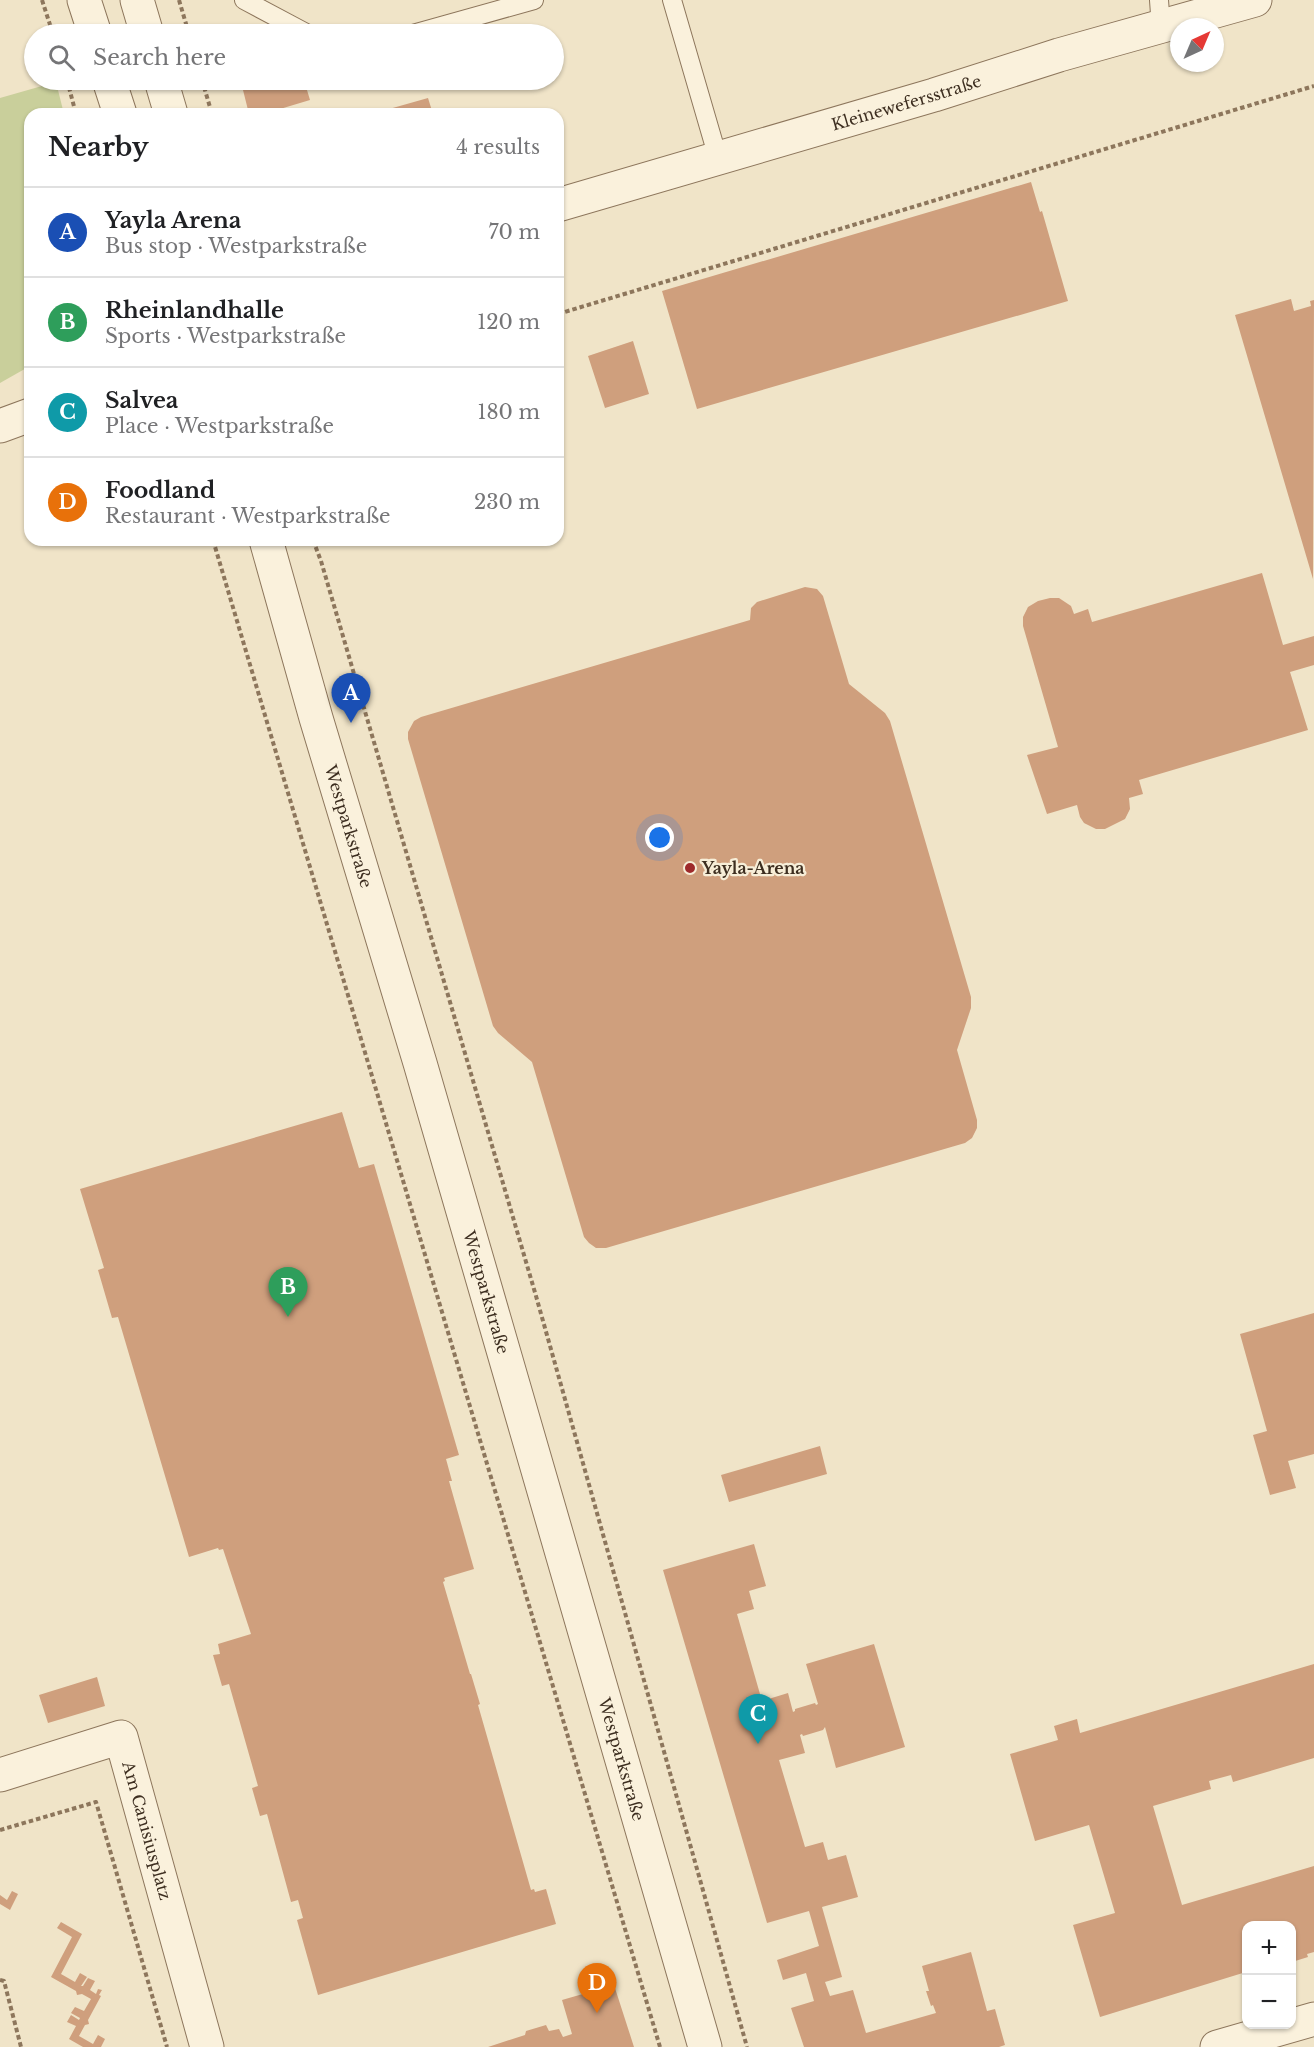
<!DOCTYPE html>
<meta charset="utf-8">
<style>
:root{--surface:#fff;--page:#f6f6f6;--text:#202124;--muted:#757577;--line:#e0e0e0;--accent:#db2777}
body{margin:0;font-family:"Libre Baskerville",serif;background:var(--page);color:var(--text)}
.controls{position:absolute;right:18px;bottom:18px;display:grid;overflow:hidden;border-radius:12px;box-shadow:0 2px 4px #0004}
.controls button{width:54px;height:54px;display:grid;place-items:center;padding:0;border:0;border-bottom:2px solid var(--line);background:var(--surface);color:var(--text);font:30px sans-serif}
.compass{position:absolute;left:1170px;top:18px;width:54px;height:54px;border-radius:50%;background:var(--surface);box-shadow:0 2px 4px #0004;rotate:44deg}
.you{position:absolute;left:660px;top:838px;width:21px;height:21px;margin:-15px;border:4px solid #fff;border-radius:50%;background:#1a73e8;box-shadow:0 0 0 9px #1a73e833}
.badge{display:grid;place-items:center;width:39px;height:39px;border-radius:50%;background:var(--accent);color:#fff;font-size:20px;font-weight:700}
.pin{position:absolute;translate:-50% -50px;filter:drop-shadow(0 2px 3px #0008)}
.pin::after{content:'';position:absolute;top:32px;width:21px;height:18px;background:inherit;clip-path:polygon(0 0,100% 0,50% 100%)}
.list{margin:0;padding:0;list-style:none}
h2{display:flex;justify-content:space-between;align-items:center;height:78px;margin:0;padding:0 24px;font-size:26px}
h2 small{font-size:20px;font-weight:400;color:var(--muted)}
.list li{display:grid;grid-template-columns:39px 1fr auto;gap:18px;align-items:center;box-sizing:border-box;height:90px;padding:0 24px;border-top:2px solid var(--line)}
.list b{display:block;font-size:22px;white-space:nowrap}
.list p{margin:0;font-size:20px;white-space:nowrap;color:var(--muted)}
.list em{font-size:20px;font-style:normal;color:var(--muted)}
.icon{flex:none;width:33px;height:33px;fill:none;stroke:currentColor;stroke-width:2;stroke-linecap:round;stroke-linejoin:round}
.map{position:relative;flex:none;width:1314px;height:2047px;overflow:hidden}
.search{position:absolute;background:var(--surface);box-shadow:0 2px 4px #0004;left:24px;top:24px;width:540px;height:66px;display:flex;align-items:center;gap:15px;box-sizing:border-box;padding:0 21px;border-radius:33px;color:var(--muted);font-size:22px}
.panel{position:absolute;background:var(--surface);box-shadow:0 2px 4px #0004;left:24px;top:108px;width:540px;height:438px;border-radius:18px}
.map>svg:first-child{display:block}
.green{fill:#c9cf9b}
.building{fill:#cf9f7d}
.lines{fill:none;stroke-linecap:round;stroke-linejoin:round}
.service-casing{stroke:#8d765c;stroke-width:20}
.minor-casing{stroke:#8d765c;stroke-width:35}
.path{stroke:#8d765c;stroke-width:4;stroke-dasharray:4.5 3;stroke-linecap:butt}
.service{stroke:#faf1dc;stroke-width:18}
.minor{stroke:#faf1dc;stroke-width:33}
.poi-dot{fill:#9e2a2b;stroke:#f7eed8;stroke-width:2}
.labels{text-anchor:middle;stroke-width:4.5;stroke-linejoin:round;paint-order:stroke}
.street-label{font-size:16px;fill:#3d2e20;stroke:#f7eed8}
.poi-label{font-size:16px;font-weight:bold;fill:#3d2e20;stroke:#f7eed8;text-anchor:start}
</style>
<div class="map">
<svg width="1314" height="2047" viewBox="0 0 1314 2047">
<rect width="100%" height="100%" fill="#f0e4c8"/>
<path class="green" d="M56,82l8,32h-34v252l-30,17v-285z"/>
<path class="building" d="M279,80h25l6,20 -30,9 1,5h-32l-6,-24z
M428,98l5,16h-58v-1z
M1031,182l9,30 2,-1 26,90 -371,108 -35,-118z
M1291,299l3,12 17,-5 -1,-5 4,-1 -1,279 -78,-264z
M633,341l16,53 -44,14 -17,-52z
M1262,573l21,72 31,-9v29l-24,7 18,58 -169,50 4,14 -14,4 1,11 -5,10 -20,10h-9l-12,-6 -4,-6 -3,-12 -30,9 -20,-59 31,-8 -35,-121v-9l5,-10 10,-6 12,-3h9l12,8 3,8 14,-5 4,13z
M805,587l12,2 6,7 26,88 36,29 5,8 81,276v11l-14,42 20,70v8l-5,10 -7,5 -359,105h-10l-7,-5 -5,-6 -52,-175 -34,-29 -5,-7 -85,-287v-7l6,-11 7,-4 329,-97 1,-12 6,-6z
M342,1112l17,56 15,-4 85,291 -13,4 6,22h-3l25,88 -30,9 1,3 -2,1 27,92h1l9,30 -2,1 53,185 3,-1 1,3 11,-3 10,35 -238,71 -21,-75 6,-2 -5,-18 -7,2 -24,-88 -7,2 -8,-28 6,-2 -29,-102 -7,2 -9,-31 7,-1 -2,-10 33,-10 -28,-85 -4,1 -1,-2 -29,9 -71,-240 -6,1 -14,-48 6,-2 -24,-79z
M1314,1313v141l-26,7 8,27 -26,7 -17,-60 14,-4 -27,-97z
M820,1446l7,28 -98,28 -8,-27z
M754,1544l12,42 -17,5 5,18 -17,5 25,87 26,-8 5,19 2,-1v-2l20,-6 1,2 2,-1 -12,-40 68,-20 31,103 -69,21 -11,-41 -2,3 -20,6 -1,-2 -2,1 5,18 -26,7 26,87 18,-5 5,18 18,-5 12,42 -36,10 20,70 -17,5 5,14 23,-6 13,43 70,-20 -3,-8 -2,1 -5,-15h3l-7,-25 49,-14 16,59 8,-2 10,36 -6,2h-195l-13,-39 23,-7 -8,-28 -23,7 -6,-20 42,-14 -10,-35 -42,12 -104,-353z
M1314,1664v94l-81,24 -2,-7 -22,6 2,8 -58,17 29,99 132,-39v86l-7,2 1,3 -16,5v-36h-46v46l-146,45 -27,-92 42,-12 -26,-88 -54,16 -25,-87 48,-14 -4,-14 23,-7 3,14z
M97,1677l8,29 -57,17 -9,-28z
M12,1891l6,3 -8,16 -10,-6v-9l7,5z
M61,1922l21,12 -21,40 14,8 5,-9 7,4 -6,9h2l5,-8 7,3 -5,9 6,4 2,-5 4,1 -3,5 2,1 -13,24 1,4 -4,1 -6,11 14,8 5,-9 7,4 -4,8h-18l-14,-8 7,-13 -9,-4 4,-7 8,5 1,-2 -9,-5 4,-6 9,4 7,-12 -9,-5 -5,1 -1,-4 -25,-14 21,-40 -15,-9z
M614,1985l20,62h-146l37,-12 1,-4 20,-6 3,6 10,-2 4,8 9,-3 -10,-34z"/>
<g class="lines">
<defs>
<path id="service" d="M244,0l64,34
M672,0l46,158
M1159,0l2,28
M413,34l121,-34"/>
<g id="minor">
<path d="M84,0l11,34"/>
<path d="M137,0l10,34"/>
<path d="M109,80l11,34"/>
<path d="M161,80l10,34"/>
<path id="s1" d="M558,205l376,-110 125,-40 196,-55"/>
<path d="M0,426l30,-11"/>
<path id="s2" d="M266,540l50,178 104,345 285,984"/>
<path id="s3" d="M0,1775l121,-38 86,310"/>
<path d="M1217,2047l97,-28"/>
</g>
</defs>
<use href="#service" class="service-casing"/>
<use href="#minor" class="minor-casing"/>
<path class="path" d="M42,0l11,34
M179,0l10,34
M67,80l9,34
M202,80l10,34
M558,314l756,-228
M213,540l447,1507
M313,540l8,21 215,735 211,751
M0,1830l96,-28 71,245
M0,1980l4,1 17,66"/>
<use href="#service" class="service"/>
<use href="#minor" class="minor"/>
</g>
<circle class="poi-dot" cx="690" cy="868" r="6"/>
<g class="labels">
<g class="street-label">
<text dy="6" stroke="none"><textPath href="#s1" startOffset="363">Kleinewefersstraße</textPath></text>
<text dy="6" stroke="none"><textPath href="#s2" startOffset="298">Westparkstraße</textPath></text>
<text dy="6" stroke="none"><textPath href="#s2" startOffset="784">Westparkstraße</textPath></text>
<text dy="6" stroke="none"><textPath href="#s2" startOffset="1270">Westparkstraße</textPath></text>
<text dy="6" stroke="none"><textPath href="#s3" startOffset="224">Am Canisiusplatz</textPath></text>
</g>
<g class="poi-label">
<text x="702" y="874">Yayla-Arena</text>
</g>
</g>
</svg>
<div class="controls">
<button>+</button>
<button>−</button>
</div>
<svg class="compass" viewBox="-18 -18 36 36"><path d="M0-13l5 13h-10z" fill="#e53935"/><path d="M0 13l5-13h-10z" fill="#757577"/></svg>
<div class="you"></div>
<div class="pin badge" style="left:351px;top:723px;background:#1a4fb4">A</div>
<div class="pin badge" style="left:288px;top:1317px;background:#2e9e5b">B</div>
<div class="pin badge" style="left:758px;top:1744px;background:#0f9aa8">C</div>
<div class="pin badge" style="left:597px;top:2013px;background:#e8710a">D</div>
<div class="search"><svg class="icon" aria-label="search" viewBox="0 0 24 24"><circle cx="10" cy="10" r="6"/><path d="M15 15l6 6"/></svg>Search here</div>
<section class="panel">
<h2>Nearby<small>4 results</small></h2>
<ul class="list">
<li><span class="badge" style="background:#1a4fb4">A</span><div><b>Yayla Arena</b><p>Bus stop · Westparkstraße</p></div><em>70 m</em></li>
<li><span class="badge" style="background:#2e9e5b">B</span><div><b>Rheinlandhalle</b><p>Sports · Westparkstraße</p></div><em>120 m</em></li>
<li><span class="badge" style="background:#0f9aa8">C</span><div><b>Salvea</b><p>Place · Westparkstraße</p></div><em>180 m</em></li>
<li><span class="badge" style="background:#e8710a">D</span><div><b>Foodland</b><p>Restaurant · Westparkstraße</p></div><em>230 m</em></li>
</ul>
</section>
</div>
